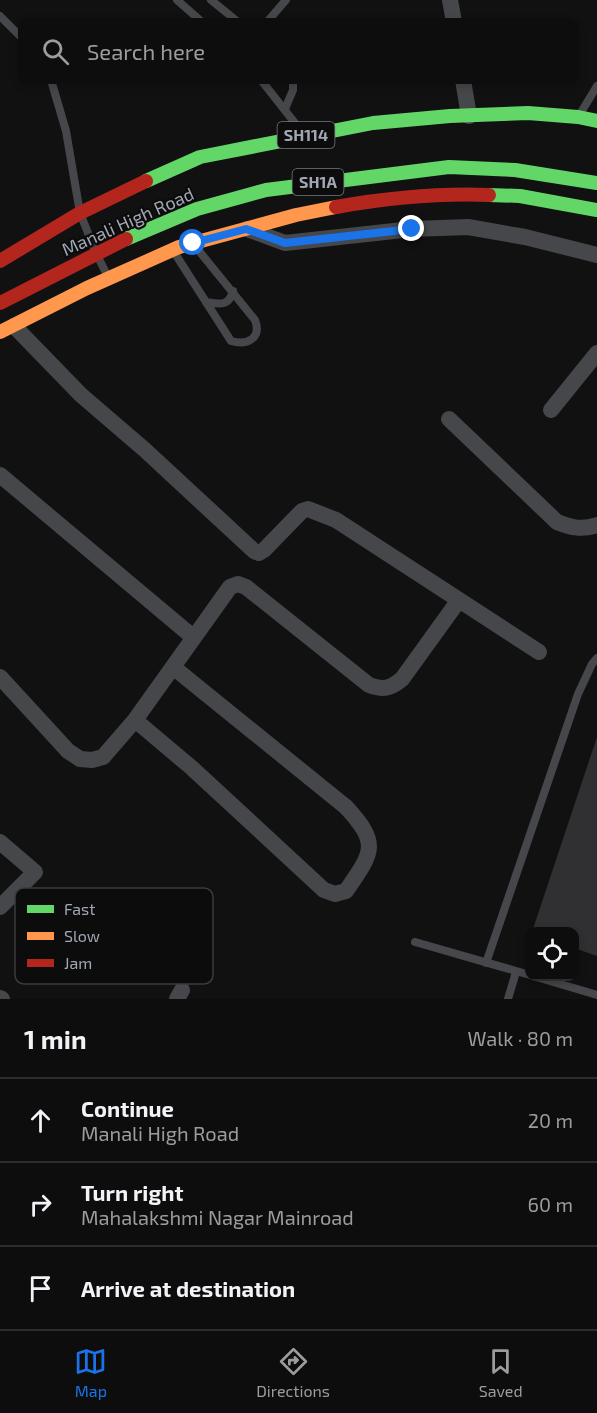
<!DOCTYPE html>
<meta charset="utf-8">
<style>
:root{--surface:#0d0d0e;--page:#161617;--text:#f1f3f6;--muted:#9a9c9e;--line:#2d2d2e;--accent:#1a73e8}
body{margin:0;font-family:"Exo 2",sans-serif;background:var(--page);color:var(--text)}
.controls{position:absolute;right:18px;bottom:18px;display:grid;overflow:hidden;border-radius:12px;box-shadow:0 3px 9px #0003}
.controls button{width:54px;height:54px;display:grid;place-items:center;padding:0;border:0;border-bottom:2px solid var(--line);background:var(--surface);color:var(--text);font:30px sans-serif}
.stop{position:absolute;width:18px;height:18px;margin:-14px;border:4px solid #1a73e8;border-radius:50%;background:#fff}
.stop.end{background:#1a73e8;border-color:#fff;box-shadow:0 2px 6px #0008}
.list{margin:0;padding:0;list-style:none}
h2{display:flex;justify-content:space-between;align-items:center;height:78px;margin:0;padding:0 24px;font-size:26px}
h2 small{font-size:20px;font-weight:400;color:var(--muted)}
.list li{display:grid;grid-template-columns:39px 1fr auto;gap:18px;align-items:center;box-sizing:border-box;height:84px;padding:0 24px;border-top:2px solid var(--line)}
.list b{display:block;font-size:22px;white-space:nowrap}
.list p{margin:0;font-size:20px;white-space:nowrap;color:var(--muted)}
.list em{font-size:20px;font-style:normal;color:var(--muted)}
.icon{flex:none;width:33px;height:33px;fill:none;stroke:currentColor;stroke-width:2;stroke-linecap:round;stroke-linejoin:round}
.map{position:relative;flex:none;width:597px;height:999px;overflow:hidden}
.search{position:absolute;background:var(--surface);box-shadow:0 3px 9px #0003;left:18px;right:18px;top:18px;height:66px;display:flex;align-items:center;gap:15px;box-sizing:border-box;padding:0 21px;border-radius:12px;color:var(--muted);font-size:22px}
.sheet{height:330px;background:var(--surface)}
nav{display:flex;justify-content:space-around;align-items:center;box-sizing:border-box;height:84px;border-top:2px solid var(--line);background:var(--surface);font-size:16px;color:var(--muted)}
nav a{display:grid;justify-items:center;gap:3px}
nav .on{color:var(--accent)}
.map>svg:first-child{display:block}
.building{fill:#303032}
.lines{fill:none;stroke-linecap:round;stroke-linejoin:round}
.lane{stroke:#45474a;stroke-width:8}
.street{stroke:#45474a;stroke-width:16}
.fast{stroke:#63d668;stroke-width:14}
.slow{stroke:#ff974d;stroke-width:14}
.jam{stroke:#b3261e;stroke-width:14}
.route{stroke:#1a73e8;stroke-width:8}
.labels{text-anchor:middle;stroke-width:4.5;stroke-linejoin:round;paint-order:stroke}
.shield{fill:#0c0c0d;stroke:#747982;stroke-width:1.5}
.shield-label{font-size:16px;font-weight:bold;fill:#a1a8b4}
.street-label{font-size:18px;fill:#a1a8b4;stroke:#0c0c0d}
.key{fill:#0c0c0d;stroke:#393b3f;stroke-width:1.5}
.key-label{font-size:16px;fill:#a1a8b4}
</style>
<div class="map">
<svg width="597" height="999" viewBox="0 0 597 999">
<rect width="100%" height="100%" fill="#111112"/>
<path class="building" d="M597,737v219l-23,-8v-16h-42z"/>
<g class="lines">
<path class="lane" d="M177,0l25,22
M211,0l27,22
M0,16l22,22
M267,22l19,-22
M51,80l15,51 14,82 16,40 12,24
M261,80l41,52
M285,109l8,-19v-10
M580,114l17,-28
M174,252l57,89c16,5 31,-3 24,-21l-60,-74
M206,302c13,2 23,5 27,-11
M415,942l115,33
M486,963l92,-269 14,-30 5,-6
M533,976l64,19
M508,999l8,-27"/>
<path class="street" d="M450,0l4,22
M463,80l6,36
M247,229l38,14 127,-14 56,-2 57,10 72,18
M14,326l67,69 64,55 109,101 5,2 5,-3 38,-39 6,-2 28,11 203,132
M551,410l46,-57
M449,419l108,103c15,6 25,8 40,3
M0,475l193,162
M0,677l68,74 12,8 12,1 11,-3 32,-37 95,-133 8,-3 8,3 123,98c14,5 21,4 33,-6l57,-79
M135,720l57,48 132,122 11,4 11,-3c27,-39 34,-47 0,-84l-173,-140
M0,842l35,30 -35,35
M0,998l2,1
M177,999l5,-9"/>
<path class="fast" d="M146,181l54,-24 173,-34 77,-7 78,-3 50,4 19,4
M489,195l31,1 77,14
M126,239l71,-30 69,-19 183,-23 66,3 82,13"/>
<path class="slow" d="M0,332l87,-44 92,-41 117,-32 40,-8"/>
<path class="jam" d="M336,207c51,-9 101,-14 153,-12
M0,261l80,-48 66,-32
M0,303l126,-64"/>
</g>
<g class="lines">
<path class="route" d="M193,243l53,-14 39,14 127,-14"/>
</g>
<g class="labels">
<g class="shield">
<rect x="277.5" y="122" width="57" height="26" rx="4.5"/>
<rect x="292.5" y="169" width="51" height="26" rx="4.5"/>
</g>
<g class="shield-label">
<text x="306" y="141">SH114</text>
<text x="318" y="188">SH1A</text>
</g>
<g class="street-label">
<text transform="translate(128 222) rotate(-24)" y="6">Manali High Road</text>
</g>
</g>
<rect x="15" y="888" width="198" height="96" rx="9" class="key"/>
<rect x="27" y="905" width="27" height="8" fill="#63d668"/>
<rect x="27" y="932" width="27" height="8" fill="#ff974d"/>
<rect x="27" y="959" width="27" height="8" fill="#b3261e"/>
<g class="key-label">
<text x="64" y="915">Fast</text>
<text x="64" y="942">Slow</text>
<text x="64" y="969">Jam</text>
</g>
</svg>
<div class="controls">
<button><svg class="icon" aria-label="locate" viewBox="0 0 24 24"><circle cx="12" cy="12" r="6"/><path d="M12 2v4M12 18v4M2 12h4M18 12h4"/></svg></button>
</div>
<div class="stop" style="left:193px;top:243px"></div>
<div class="stop end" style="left:412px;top:229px"></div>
<div class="search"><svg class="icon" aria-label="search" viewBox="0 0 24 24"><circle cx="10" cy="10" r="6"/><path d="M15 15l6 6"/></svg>Search here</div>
</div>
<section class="sheet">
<h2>1 min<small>Walk · 80 m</small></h2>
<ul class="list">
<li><svg class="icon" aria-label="ahead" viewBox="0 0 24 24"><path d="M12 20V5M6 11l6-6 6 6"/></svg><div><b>Continue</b><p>Manali High Road</p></div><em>20 m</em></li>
<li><svg class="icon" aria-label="right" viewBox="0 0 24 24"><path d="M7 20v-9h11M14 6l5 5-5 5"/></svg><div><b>Turn right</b><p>Mahalakshmi Nagar Mainroad</p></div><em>60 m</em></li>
<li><svg class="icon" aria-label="arrive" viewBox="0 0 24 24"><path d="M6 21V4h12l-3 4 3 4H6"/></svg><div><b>Arrive at destination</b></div></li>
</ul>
</section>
<nav>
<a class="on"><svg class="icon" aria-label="map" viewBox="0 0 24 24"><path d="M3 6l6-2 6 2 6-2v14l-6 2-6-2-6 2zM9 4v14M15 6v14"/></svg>Map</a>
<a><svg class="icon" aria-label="directions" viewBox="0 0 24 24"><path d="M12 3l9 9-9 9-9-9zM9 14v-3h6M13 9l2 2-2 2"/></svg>Directions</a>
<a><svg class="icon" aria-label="saved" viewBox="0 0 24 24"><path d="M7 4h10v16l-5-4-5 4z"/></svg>Saved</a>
</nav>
